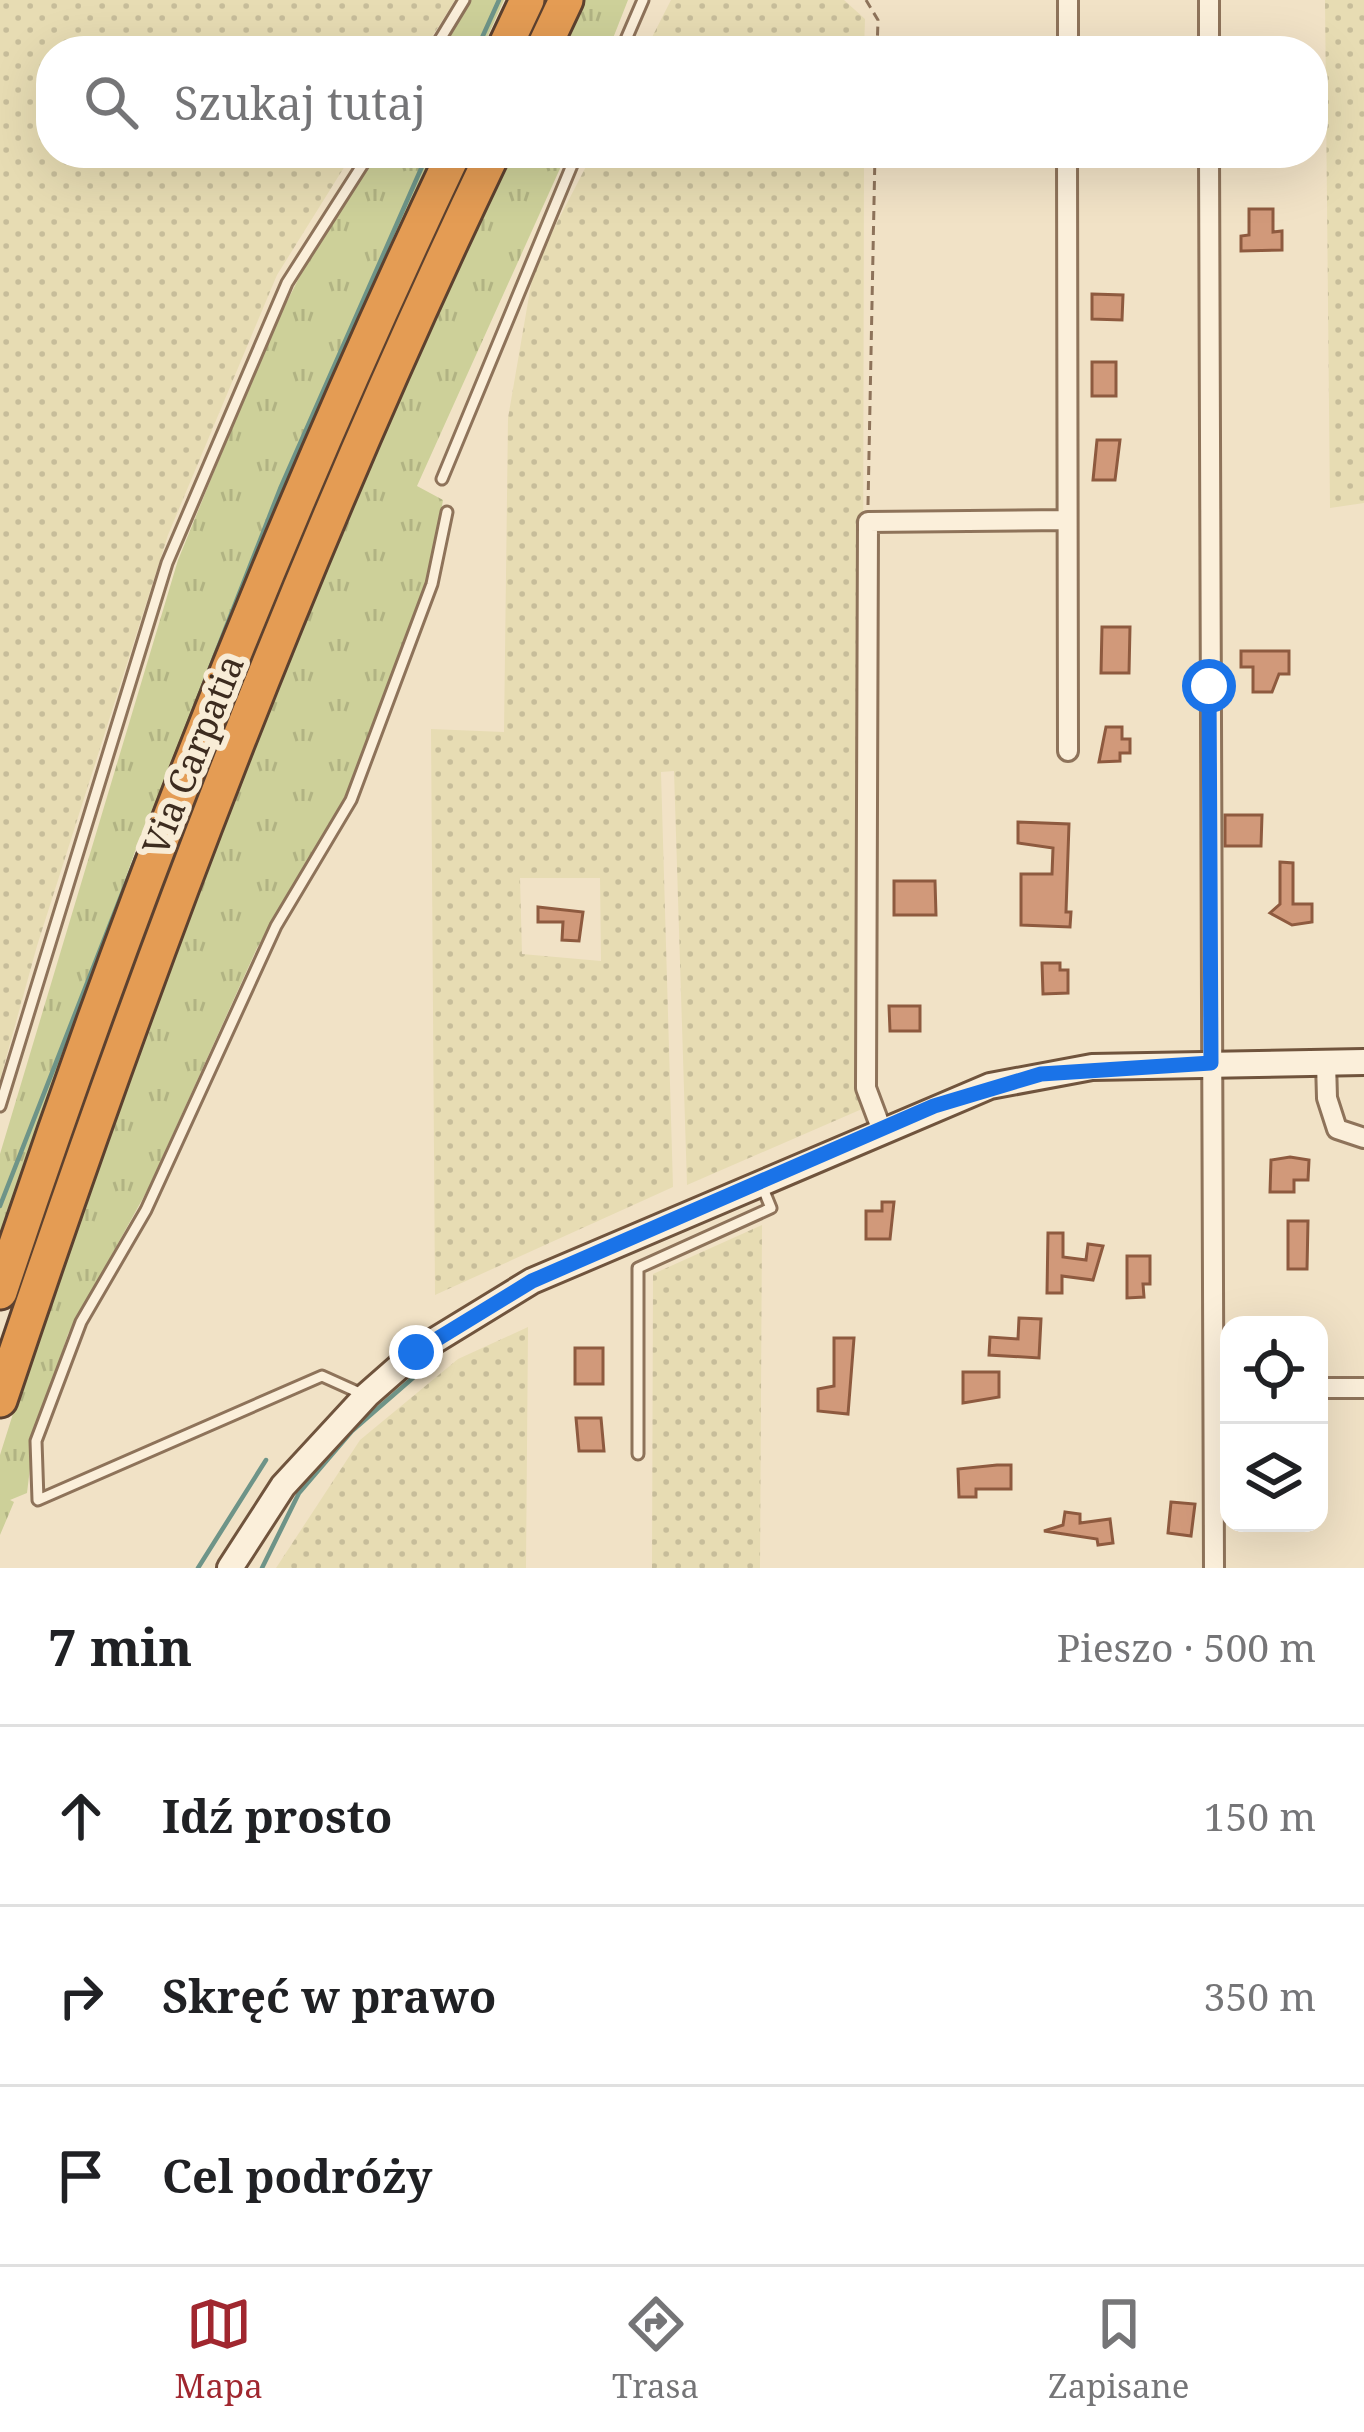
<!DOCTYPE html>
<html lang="pl">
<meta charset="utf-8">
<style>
:root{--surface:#fff;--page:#f2f2f2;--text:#202124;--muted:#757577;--line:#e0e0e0;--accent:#a0272f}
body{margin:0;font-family:"Noto Serif",serif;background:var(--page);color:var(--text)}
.controls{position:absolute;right:36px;bottom:36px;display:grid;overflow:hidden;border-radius:24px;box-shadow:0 12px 48px #0002}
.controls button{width:108px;height:108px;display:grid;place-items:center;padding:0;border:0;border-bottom:3px solid var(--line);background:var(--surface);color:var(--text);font:60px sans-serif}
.stop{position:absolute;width:36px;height:36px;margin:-27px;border:9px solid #1a73e8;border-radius:50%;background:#fff}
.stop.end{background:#1a73e8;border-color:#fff;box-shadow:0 3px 12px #0008}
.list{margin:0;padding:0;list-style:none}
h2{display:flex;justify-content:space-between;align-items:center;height:156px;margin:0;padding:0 48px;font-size:51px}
h2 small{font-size:39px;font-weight:400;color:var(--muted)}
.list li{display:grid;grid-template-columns:78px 1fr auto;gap:36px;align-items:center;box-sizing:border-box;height:180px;padding:0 48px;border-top:3px solid var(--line)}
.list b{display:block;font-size:45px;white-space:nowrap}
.list em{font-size:39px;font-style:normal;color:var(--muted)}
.icon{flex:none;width:66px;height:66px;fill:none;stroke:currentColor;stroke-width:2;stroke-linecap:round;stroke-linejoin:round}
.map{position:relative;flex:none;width:1364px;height:1568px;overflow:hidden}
.search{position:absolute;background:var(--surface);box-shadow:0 12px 48px #0002;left:36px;right:36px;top:36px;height:132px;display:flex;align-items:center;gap:30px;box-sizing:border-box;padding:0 42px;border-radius:48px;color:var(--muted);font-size:45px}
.sheet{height:696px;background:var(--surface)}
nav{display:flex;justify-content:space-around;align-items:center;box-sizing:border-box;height:168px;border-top:3px solid var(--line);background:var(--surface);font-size:33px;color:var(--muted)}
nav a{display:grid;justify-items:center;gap:6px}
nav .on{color:var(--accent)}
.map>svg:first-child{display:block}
.farmland{fill:url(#farmland-dots);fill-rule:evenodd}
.grass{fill:url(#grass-tufts)}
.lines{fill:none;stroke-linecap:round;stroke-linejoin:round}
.stream{stroke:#6e9488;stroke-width:4.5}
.building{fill:#d1997a;stroke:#8e5a3f;stroke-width:3}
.lane-casing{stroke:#8e735a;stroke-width:15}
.street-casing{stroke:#8e735a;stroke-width:24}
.secondary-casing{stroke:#70543d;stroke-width:30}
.highway-casing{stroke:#5c412f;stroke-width:39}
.path{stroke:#8e735a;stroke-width:3;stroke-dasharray:9 6;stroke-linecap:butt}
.lane{stroke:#fbefda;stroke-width:9}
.street{stroke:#fbefda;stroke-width:18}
.secondary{stroke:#fbefda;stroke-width:24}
.highway{stroke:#e49c54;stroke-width:33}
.route{stroke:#1a73e8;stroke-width:15}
.labels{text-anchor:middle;stroke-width:12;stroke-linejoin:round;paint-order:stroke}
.street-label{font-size:36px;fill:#3d2c1f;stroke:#f8ecd6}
</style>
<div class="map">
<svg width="1364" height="1568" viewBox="0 0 1364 1568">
<defs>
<pattern id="farmland-dots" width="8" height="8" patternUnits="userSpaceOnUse" patternTransform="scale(3)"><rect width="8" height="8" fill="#e7dcb3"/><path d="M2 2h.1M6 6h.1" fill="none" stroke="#c7bd9a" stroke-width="1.8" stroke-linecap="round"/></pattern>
<pattern id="grass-tufts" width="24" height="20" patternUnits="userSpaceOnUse" patternTransform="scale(3)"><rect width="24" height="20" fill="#cdd099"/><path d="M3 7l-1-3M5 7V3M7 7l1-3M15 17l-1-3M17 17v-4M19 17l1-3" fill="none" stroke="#b1b383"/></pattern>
</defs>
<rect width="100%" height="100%" fill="#f1e2c6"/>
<path class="farmland" d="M0,0h455l-32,51h-372v102h302l-76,122 -109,260 -131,411 -37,134z
M671,0h173l21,19 -1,32h-219z
M1325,0h39v503l-34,5z
M593,153h271l-2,956 -175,76 -13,-414 -13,1 12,415 -238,108 -4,-566 73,3 4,-314 26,-151zM520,878h80l1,83 -79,-7z
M762,1225l-2,343h-108l1,-294z
M528,1327l-2,241h-250l84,-128 98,-81z"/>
<path class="grass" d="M470,0h34l-23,51h-42z
M583,0h45l-20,51h-50z
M377,153h58l-296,687 -139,395v-81l178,-594 91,-223 35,-69z
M468,153h9c-143,308 -268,621 -386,939l-8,-4 185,-482z
M510,153h57l-150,333 26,14 -12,71 -87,229 -87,148 -109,241 -80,145 -35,109 -6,50 -17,7 4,2 -14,33v-80c138,-442 311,-884 510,-1302z"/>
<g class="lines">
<path class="stream" d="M476,51l23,-51
M0,1206l280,-717 148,-336
M198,1568l68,-108
M262,1568l37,-75 53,-62 70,-61"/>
</g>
<path class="building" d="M1249,209h24v23l9,-1v19l-41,1v-15l8,-1z
M1092,294l31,1 -1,25 -30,-1z
M1092,362h24v34h-24z
M1097,440h23l-5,40h-22z
M1102,627h28l-1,46h-28z
M1241,651h48v23h-10l-7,18h-19v-25h-12z
M1106,727h16v12h8v14h-10v8l-21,1z
M1225,815h37l-1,31h-36z
M1018,822l51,2 -3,88h5l-1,15 -49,-2v-51h31l1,-26 -35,-5z
M1280,862l13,1v41h19v18l-20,3 -22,-12 10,-9z
M894,881h41l1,34h-42z
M538,907l45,5 -4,29 -17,-1 1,-18h-25z
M1042,963h18v7h8v23l-25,1z
M889,1006h31v25h-30z
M1290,1157l19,3 -1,20h-14v12h-24l1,-32z
M882,1202h12l-4,37h-24v-28h16z
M1288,1221h20l-1,48h-19z
M1048,1233h15v24l23,3 2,-16 15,2 -10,34 -31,-4v17h-15z
M1127,1256h23v28h-7l1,13 -17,1z
M1019,1318l22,1 -2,39 -50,-3 1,-18 28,2z
M834,1338h20l-6,76 -30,-3v-22l16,-3z
M575,1348h28v36h-28z
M963,1372h36v25l-36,6z
M576,1418h25l3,33h-25z
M997,1465h14v24h-35v8h-17l-1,-28z
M1171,1502l24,2 -4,32 -23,-3z
M1065,1512l15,2v9l30,-4 3,24 -15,2 -1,-6 -53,-8 19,-6z"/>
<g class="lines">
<defs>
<path id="lane" d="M433,51l31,-51
M621,51l22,-51
M442,479l135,-326
M0,1106l167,-543 120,-280 83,-130
M362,1394l-40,-18 -284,124 -2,-59 45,-119 65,-112 130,-284 75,-126 81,-216 15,-72
M638,1454v-186l133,-60 -9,-22"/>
<path id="street" d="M1209,0v51
M1068,51v-51
M1067,153l1,598
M1209,153l5,1415
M1326,1062l1,36 10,31 27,9
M881,1128l-15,-40 2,-566 199,-2
M1319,1388h45"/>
<path id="secondary" d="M230,1568l53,-82 84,-91 49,-43 116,-71 458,-195 102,-19 272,-5"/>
<path id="highway" d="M503,51l24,-51
M542,51l24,-51
M0,1292c129,-388 279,-770 454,-1139
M0,1400c142,-424 300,-844 493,-1247"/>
</defs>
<use href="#lane" class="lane-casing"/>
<use href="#street" class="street-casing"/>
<use href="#secondary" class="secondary-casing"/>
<use href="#highway" class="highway-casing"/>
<path class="path" d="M866,0l12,20 -1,31
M868,505l7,-352"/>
<use href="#lane" class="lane"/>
<use href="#street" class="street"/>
<use href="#secondary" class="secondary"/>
<use href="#highway" class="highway"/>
</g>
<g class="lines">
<path class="route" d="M416,1352l116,-71 402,-175 107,-32 170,-11 -2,-377"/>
</g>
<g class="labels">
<g class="street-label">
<text transform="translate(193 755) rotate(-68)" y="13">Via Carpatia</text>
</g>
</g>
</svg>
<div class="controls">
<button><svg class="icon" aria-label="locate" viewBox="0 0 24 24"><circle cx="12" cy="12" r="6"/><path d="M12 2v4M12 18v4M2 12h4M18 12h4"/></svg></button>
<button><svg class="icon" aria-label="layers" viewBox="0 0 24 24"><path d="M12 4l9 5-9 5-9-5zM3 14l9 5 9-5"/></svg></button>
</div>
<div class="stop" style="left:1209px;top:686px"></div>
<div class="stop end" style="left:416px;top:1352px"></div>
<div class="search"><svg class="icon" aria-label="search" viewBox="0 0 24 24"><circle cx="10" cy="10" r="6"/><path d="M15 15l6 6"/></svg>Szukaj tutaj</div>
</div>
<section class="sheet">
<h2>7 min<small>Pieszo · 500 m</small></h2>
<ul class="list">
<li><svg class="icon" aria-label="ahead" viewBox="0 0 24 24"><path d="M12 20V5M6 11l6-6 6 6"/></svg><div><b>Idź prosto</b></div><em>150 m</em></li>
<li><svg class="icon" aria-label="right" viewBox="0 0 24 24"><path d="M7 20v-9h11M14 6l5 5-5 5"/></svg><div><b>Skręć w prawo</b></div><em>350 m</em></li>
<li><svg class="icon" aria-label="arrive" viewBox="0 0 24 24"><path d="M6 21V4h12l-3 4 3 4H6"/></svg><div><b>Cel podróży</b></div></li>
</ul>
</section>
<nav>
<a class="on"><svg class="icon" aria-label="map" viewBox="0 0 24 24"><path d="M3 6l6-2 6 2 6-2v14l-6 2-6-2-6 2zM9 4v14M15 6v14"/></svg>Mapa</a>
<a><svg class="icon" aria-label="directions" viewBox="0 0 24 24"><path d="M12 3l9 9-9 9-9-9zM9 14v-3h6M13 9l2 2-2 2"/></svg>Trasa</a>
<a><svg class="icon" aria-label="saved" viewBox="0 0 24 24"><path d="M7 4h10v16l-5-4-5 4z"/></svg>Zapisane</a>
</nav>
